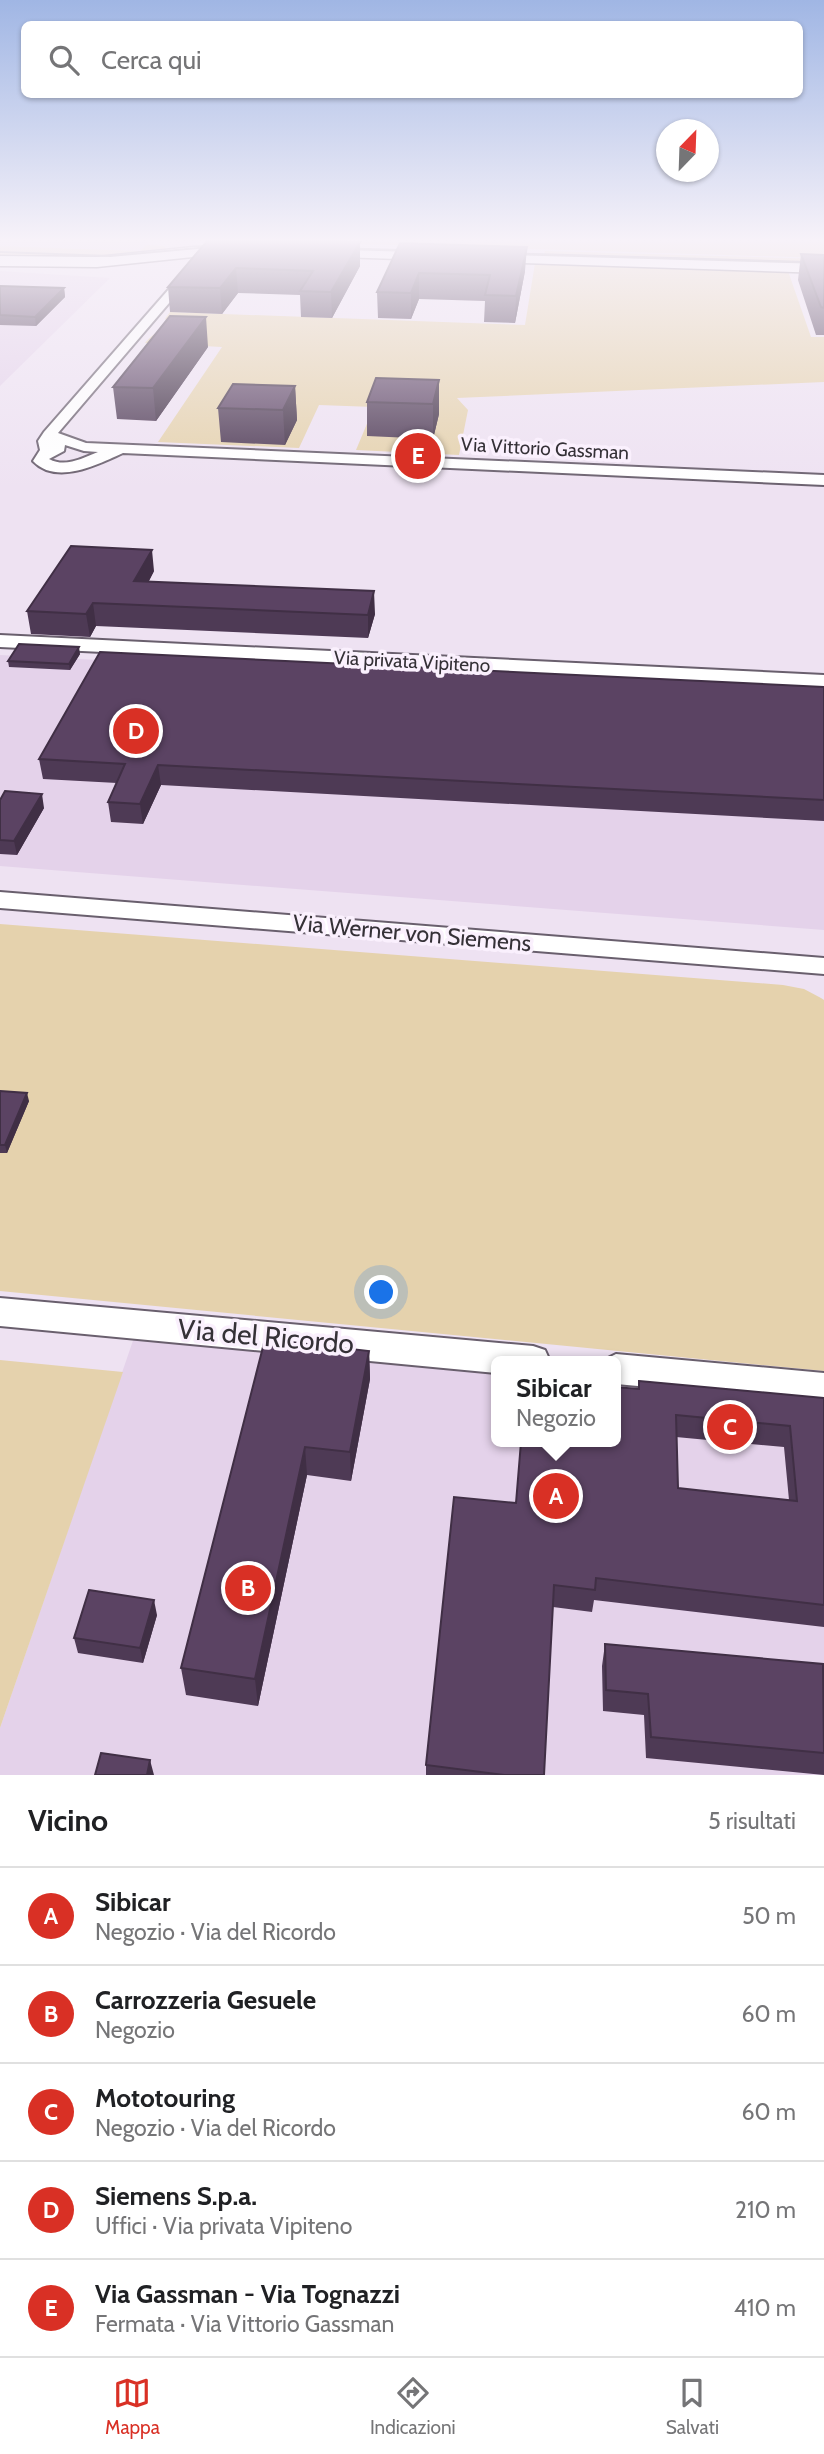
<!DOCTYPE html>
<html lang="it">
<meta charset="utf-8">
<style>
:root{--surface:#fff;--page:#f2f2f2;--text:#202124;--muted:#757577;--line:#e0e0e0;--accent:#d93025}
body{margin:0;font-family:Cabin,sans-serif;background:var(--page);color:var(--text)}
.compass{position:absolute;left:656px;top:119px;width:63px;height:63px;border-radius:50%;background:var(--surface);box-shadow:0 2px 5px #0004;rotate:23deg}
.you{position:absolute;left:382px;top:1293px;width:24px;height:24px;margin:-18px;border:5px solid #fff;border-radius:50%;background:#1a73e8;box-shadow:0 0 0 10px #1a73e833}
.badge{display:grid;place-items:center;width:46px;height:46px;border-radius:50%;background:var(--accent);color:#fff;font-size:23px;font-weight:700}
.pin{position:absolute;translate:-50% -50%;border:4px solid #fff;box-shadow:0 2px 7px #0006}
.popup{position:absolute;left:491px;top:1356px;width:130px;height:91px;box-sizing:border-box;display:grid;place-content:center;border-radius:10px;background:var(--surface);filter:drop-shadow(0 2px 5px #0005);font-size:23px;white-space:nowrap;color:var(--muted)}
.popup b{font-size:26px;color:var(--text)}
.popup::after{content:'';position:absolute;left:50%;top:100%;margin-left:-14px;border:14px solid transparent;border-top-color:var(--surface)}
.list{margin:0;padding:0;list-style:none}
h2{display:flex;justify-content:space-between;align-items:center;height:91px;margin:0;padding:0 28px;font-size:30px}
h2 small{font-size:23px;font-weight:400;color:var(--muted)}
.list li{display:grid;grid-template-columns:46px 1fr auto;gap:21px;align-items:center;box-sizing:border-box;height:98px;padding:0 28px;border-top:2px solid var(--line)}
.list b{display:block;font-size:26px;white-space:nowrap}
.list p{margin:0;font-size:23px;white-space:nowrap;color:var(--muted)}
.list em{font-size:23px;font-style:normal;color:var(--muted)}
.icon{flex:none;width:38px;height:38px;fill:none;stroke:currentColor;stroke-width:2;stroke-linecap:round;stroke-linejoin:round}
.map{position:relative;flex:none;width:824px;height:1775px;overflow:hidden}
.search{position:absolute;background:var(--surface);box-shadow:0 2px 5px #0004;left:21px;right:21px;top:21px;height:77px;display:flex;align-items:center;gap:18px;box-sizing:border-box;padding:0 24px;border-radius:10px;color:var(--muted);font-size:26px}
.sheet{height:581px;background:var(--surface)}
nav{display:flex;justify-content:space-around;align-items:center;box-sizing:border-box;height:98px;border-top:2px solid var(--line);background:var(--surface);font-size:19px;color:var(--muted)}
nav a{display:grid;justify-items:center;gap:4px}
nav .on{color:var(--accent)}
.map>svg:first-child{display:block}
.built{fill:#e4d2ea}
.green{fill:#e5d2ad}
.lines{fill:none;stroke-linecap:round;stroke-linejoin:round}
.street-casing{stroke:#695f6d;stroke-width:4}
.secondary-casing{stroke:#695f6d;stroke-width:3}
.street{fill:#fff;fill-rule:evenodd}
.secondary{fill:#fff;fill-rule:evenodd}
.tram{stroke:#756f78;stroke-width:2}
.wall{fill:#4e3a55;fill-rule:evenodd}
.shaded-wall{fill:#402f45}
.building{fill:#5b4363;stroke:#402f45;stroke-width:2;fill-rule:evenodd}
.labels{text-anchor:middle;stroke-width:7;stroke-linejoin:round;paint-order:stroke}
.far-street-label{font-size:19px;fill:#353137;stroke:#faf0fd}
.street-label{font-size:23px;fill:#353137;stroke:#faf0fd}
.near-street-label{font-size:28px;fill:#353137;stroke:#faf0fd}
</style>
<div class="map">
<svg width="824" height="1775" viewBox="0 0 824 1775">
<rect width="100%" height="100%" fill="#eee2f2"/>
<path class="built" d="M0,241h150l-10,10 -140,-5z
M0,271l110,7 -110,108z
M0,655l824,42v233l-824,-64z
M137,1329l368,32h-9v81h120v-71l208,18v386h-824v-47z"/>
<path class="green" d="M267,241h557v17z
M146,245l18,1 3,3 -76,10 -91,-4v-9l140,5z
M545,251l279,8v6l-280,-10z
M535,263l253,8 23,66h13v45l-367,16 11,12 -9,45 -103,-5 18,-43 -55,-2 -20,43 -141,-6 64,-95 -77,-4c7,-9 16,-12 23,-22l-3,-2 5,-7 355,13z
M0,924l783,61 21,4 17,9 3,2v371l-824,-80z
M0,1360l123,12 -123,356z"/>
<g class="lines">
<defs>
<path id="street" d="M211,241h11l-164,192 28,10 738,32v10l-701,-32c-25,11 -66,33 -90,8l7,-11 -2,-9 6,-9zM65,445l19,6 14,1c-16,6 -32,16 -49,7l15,-8z
M0,635l824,40v12l-824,-40z
M0,892l824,66v16l-824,-66z
M0,1298l533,48 12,4 5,11h-54v12l-496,-47z
M616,1354l208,19v30l-208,-19v-23h-14z"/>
<path id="secondary" d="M244,246l5,2 3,3 -3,3 -56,3 -96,10 -97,-1v-10l97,1 96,-10z
M314,248l510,15v10l-515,-17 -3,-3 3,-3z"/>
</defs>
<use href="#street" class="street-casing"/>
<use href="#secondary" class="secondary-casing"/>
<use href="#street" class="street"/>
<use href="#secondary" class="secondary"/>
<path class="tram" d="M342,249l74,2
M0,252l110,4 110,-10
M507,254l317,9"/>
</g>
<path class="wall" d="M207,241l153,1v24l-28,52 -31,-1 -1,-22 -62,-2 -16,21 -52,-2 -2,-25z
M400,243l125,28 -10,52 -31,-1 1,-21 -66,-2 -8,20 -33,-1 -1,-26z
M801,254l23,1v80h-8l-18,-55z
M0,286l64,2 1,9 -29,29 -36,-1z
M208,347l-52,74 -39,-2 -4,-32z
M439,380v34l-6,25 -66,-3v-34z
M295,386l2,34 -12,25 -64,-3 -3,-34z
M154,571l-5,10 226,33 -7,24 -272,-12 -6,11 -59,-3 -4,-23z
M80,654l-10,16 -61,-3 -1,-6z
M824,687v134l-663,-36 -18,39 -32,-2 -3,-20 9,-19 -74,-4 -4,-20z
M0,800l44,8 -27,47 -17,-1z
M0,1091l29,10 -22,52h-7z
M265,1339l104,12 1,28 -19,102 -44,-6 -49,231 -72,-11 -5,-27z
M639,1381l185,17v229l-230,-27 -2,12 -39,-5 -9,168h-118v-10l212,-376zM676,1437l108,10 5,53 -111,-12z
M157,1615l-14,48 -65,-10 -4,-15z
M605,1644l219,25v106l-178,-17 -2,-43 -41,-4 -1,-45z"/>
<path class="shaded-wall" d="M360,242v24l-28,52 -1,-26z
M527,247l-2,24 -10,52 1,-27z
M236,268l2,25 -16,21 -2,-26z
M419,273v26l-8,20v-26z
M64,288l1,9 -29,29 -1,-9z
M206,317l2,30 -52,74 -3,-33z
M439,380v34l-6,25v-35z
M295,386l2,34 -12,25 -2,-35z
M152,550l2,21 -17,32 -3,-22z
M374,591l1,23 -7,24v-23z
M93,603l3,23 -6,11 -4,-23z
M79,647l1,7 -10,16 -1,-6z
M158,765l3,20 -18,39 -3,-20z
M42,794l2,14 -27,47 -3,-14z
M27,1093l2,8 -22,52 -2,-8z
M369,1351l1,28 -19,102 -1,-29z
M305,1447l2,28 -49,231 -3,-27z
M154,1600l3,15 -14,48 -3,-15z
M150,1760l4,15h-7z"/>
<path class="building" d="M207,241h137l16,1 -29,50 -31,-1 13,-20 -77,-3 -16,20 -52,-1z
M400,243l127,4 -11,49 -31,-1 5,-20 -71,-2 -8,20 -34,-1z
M801,254l23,1v53l-3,-1z
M0,286l64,2 -29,29 -35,-2z
M170,316l36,1 -53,71 -40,-1z
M376,378l63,2 -6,24 -66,-2z
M233,384l62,2 -12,24 -65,-2z
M71,546l81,4 -18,31 240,10 -6,24 -275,-12 -7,11 -59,-3z
M19,644l60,3 -10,17 -61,-3z
M100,652l724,35v113l-666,-35 -18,39 -32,-2 17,-38 -86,-5z
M5,791l37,3 -28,47 -14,-1v-40z
M0,1091l27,2 -22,52h-5z
M265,1339l104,12 -19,101 -45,-5 -50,232 -74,-11z
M639,1381l185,17v207l-228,-27 -1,12 -41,-5 -10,190h-40l-78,-10 28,-268 62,6 5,-61h94v-55l24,2zM676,1415l114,11 7,75 -119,-13z
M89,1590l65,10 -14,48 -66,-10z
M605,1644l218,20 1,89 -173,-16 -3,-43 -42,-4z
M101,1753l49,7 -3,15h-52z"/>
<linearGradient id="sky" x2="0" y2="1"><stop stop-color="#a0b6e4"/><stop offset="0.49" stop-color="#f7f2f9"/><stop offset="1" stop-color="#f7f2f9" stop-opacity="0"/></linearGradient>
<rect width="824" height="490" fill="url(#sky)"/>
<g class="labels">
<g class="far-street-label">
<text transform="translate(545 448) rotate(3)" y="7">Via Vittorio Gassman</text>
<text transform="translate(412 661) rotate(3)" y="7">Via privata Vipiteno</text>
</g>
<g class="street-label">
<text transform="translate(412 933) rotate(5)" y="8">Via Werner von Siemens</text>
</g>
<g class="near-street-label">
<text transform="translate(266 1336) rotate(5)" y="10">Via del Ricordo</text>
</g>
</g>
</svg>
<svg class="compass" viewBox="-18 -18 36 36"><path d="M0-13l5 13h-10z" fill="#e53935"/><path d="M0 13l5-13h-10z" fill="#757577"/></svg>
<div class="you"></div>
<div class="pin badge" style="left:556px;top:1496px">A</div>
<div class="popup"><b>Sibicar</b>Negozio</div>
<div class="pin badge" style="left:248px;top:1588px">B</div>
<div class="pin badge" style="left:730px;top:1427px">C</div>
<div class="pin badge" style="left:136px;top:731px">D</div>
<div class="pin badge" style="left:418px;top:456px">E</div>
<div class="search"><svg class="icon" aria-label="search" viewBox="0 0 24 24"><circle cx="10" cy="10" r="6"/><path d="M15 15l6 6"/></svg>Cerca qui</div>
</div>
<section class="sheet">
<h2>Vicino<small>5 risultati</small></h2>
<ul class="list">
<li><span class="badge">A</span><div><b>Sibicar</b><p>Negozio · Via del Ricordo</p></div><em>50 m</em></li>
<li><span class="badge">B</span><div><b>Carrozzeria Gesuele</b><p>Negozio</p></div><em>60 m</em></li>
<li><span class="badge">C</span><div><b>Mototouring</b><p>Negozio · Via del Ricordo</p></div><em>60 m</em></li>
<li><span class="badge">D</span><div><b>Siemens S.p.a.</b><p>Uffici · Via privata Vipiteno</p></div><em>210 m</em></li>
<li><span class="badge">E</span><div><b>Via Gassman - Via Tognazzi</b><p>Fermata · Via Vittorio Gassman</p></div><em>410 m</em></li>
</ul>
</section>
<nav>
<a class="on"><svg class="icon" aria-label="map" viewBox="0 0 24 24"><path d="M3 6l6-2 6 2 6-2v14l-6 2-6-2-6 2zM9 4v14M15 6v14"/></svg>Mappa</a>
<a><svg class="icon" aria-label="directions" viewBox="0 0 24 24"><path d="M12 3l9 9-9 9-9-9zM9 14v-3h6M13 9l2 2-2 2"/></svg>Indicazioni</a>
<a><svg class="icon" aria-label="saved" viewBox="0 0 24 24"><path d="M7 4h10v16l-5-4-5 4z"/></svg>Salvati</a>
</nav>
